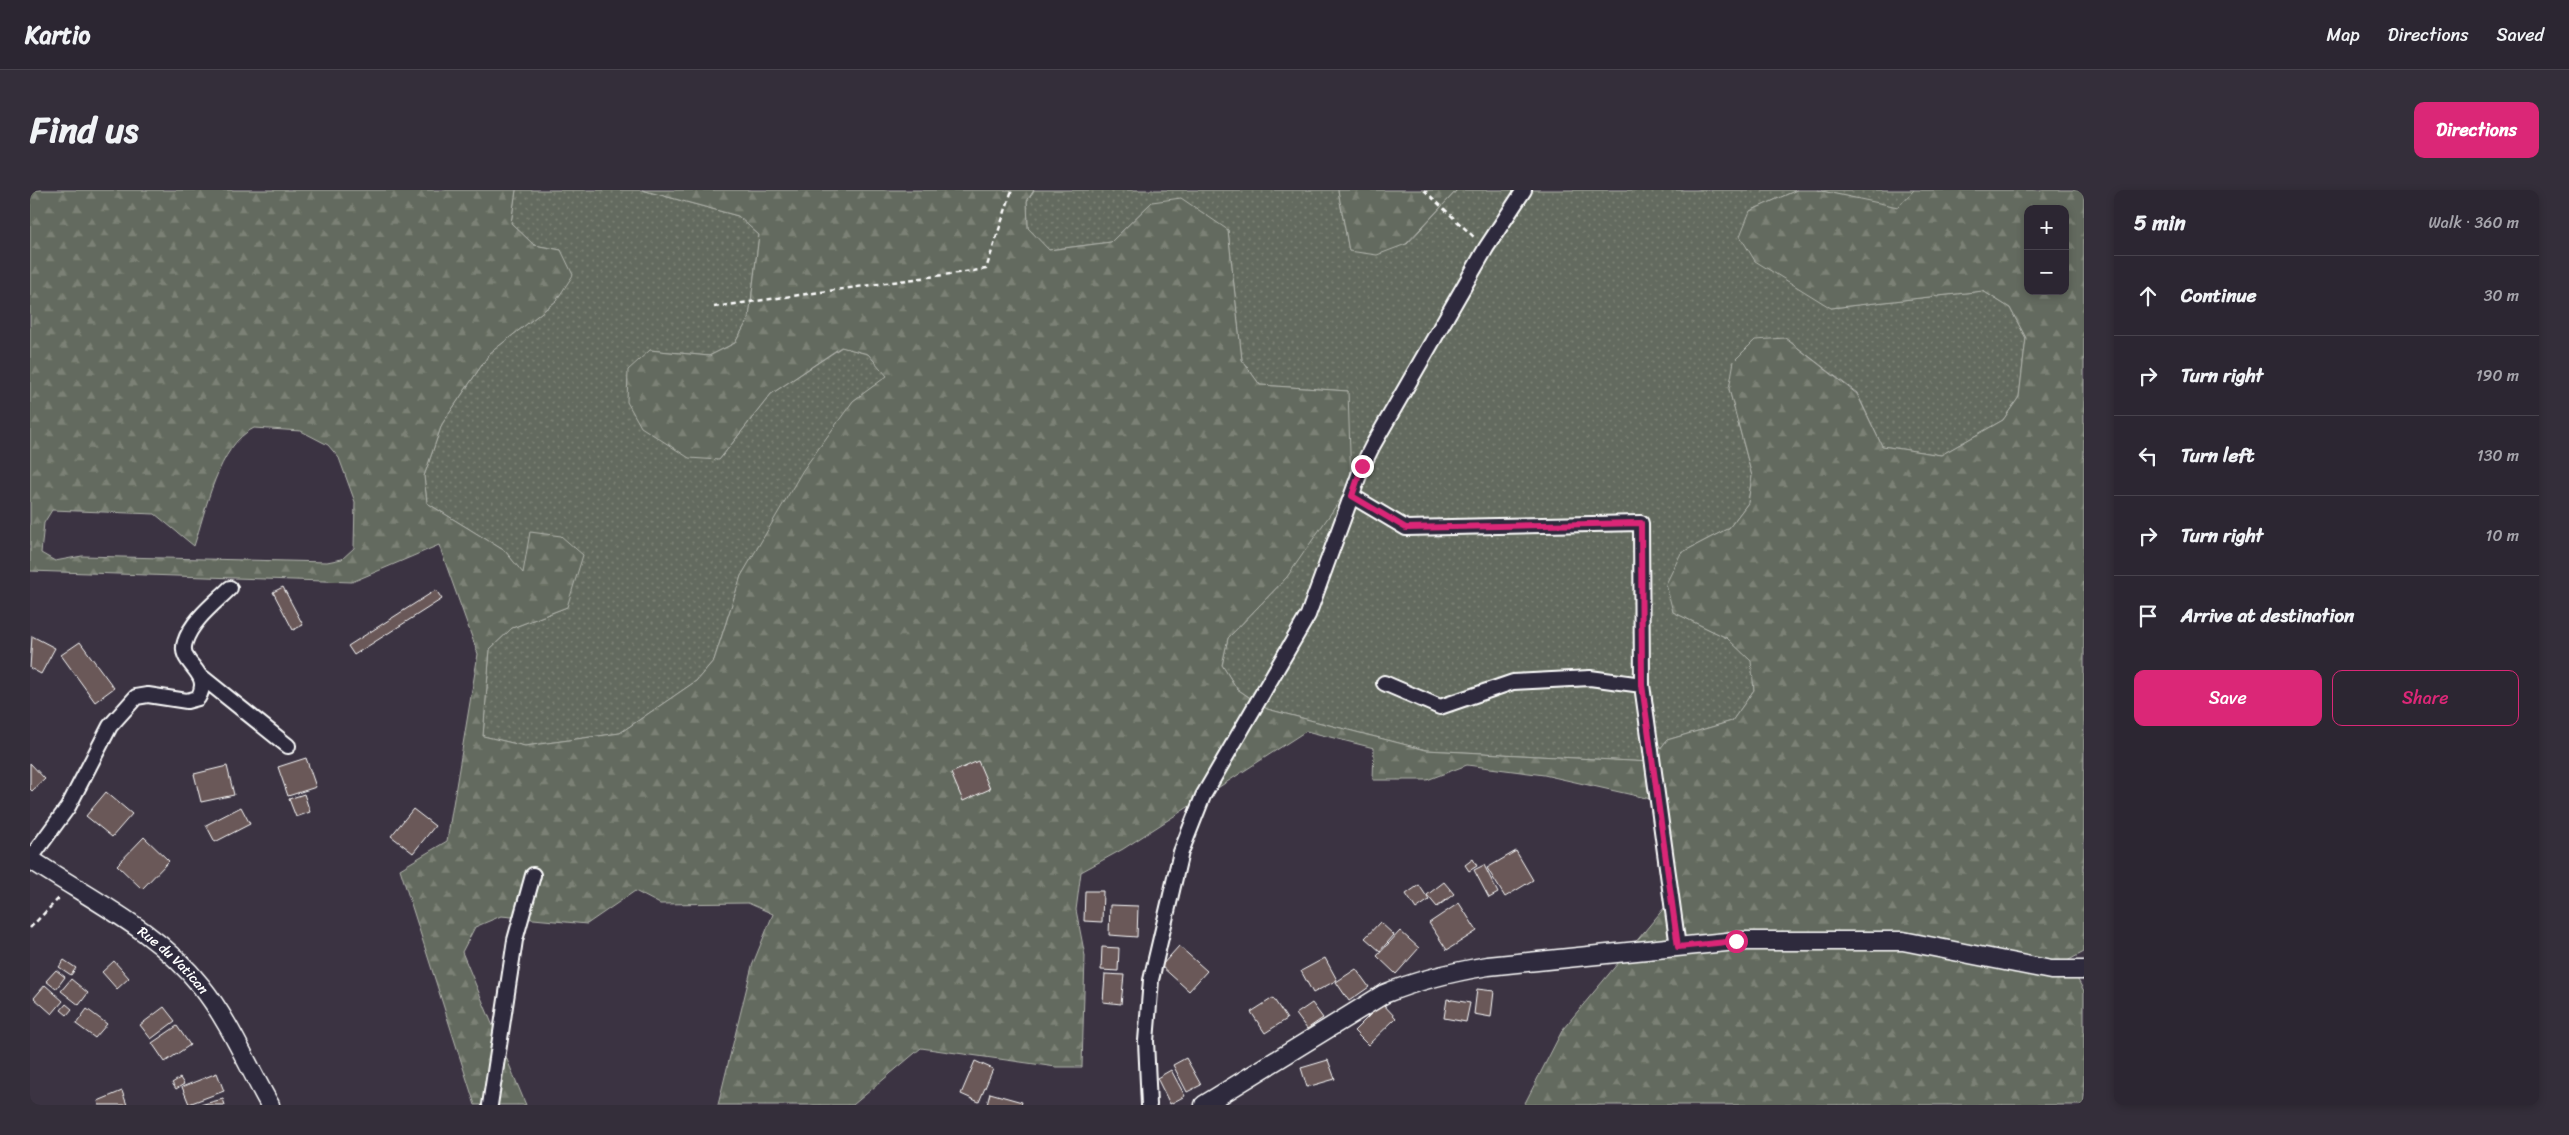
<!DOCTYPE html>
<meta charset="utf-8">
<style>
:root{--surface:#2c2632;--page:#342e3a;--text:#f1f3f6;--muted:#a6a5ac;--line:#48434d;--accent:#db2777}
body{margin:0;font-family:Sriracha,sans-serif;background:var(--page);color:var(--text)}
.controls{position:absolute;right:15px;top:15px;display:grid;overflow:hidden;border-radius:10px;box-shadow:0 2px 8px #0003}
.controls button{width:45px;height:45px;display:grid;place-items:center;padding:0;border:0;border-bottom:1px solid var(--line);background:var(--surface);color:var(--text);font:25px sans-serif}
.stop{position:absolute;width:15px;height:15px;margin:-11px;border:4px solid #db2777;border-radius:50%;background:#fff}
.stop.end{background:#db2777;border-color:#fff;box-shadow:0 1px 5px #0008}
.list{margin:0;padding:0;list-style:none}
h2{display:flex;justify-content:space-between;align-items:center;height:65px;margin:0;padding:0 20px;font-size:21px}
h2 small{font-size:16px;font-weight:400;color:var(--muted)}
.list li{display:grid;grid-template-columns:32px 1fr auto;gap:15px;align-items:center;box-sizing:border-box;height:80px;padding:0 20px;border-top:1px solid var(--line)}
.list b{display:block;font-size:19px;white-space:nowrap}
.list em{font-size:16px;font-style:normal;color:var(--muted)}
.actions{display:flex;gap:10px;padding:15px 20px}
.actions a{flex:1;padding:11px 0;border:1px solid var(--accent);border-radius:10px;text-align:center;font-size:18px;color:var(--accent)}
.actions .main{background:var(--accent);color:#fff}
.icon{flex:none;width:28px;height:28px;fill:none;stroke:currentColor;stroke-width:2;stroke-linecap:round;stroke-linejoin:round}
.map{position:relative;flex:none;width:2054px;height:915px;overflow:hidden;border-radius:10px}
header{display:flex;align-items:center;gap:30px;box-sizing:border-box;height:70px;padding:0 25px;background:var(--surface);border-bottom:1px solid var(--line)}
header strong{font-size:24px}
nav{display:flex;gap:28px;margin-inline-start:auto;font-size:18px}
.intro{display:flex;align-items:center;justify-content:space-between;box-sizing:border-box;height:120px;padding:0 30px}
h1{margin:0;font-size:35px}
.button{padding:12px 22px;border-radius:10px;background:var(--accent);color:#fff;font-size:18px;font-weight:700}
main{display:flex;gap:30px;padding:0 30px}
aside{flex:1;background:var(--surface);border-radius:10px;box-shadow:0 2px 8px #0003}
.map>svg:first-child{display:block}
.grass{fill:url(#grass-dots);stroke:#b2b5ae}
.forest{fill:url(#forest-firs);stroke:#b2b5ae;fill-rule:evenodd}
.building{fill:#6a5858;stroke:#fff}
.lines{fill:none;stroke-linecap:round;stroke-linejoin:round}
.minor-casing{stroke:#fff;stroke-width:18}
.tertiary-casing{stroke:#fff;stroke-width:21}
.path{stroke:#fff;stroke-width:2.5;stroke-dasharray:5 4;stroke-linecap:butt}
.minor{stroke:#2f2a3d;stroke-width:14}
.tertiary{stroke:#2f2a3d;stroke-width:18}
.route{stroke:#db2777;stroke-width:6}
.labels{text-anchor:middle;stroke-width:4;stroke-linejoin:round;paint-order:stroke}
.street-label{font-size:14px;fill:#fff;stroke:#2f2a3d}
</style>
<header>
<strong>Kartio</strong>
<nav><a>Map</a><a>Directions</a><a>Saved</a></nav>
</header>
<div class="intro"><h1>Find us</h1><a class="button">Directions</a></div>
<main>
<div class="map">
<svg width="2054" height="915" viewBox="0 0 2054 915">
<defs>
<pattern id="grass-dots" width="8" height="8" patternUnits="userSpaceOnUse" patternTransform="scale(1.25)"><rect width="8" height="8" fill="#646b5e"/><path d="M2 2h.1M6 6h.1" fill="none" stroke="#7b8176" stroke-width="1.8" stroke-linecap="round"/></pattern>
<pattern id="forest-firs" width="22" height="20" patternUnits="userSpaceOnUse" patternTransform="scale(1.25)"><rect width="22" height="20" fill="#646b5e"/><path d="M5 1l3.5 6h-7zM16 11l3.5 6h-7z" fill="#7b8176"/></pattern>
</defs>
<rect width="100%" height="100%" fill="#3b3342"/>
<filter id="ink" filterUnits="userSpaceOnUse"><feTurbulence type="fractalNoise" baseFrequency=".02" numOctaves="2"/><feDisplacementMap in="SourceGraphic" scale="10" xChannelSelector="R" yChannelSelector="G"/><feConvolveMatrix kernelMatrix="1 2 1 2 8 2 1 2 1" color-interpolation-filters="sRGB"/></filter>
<g filter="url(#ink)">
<path class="grass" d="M486,0h126l96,26 21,19 -10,83 -14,25 -26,13 -59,-6 69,110 52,-66 71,-47 26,7 20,22 -35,25 -112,175 -27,84 -18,21 -76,52 -95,13 -42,-10 7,-87 22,-21 55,-21 -44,-33 -18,-23 -78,-48 -3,-27 18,-52 48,-71 66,-52 5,-51 -27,-5 -23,-22z
M1004,0h304l11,61 58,-7 50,-54h340l-47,21 81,97 152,-17 27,17 16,30 -7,59 -16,23 -62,35 -59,-9 -25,-53 -72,-55 -56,51 23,87 -4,27 -19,25 -48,25 -8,59 54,26 25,23 2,29 -22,31 -65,19 -17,22 -224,-12 -159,-41 -30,-20 -15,-24 6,-27 59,-61 61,-186 -88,-6 -18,-25 -14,-130 -76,-28 -41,40 -63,8 -20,-22 -1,-27z
M1787,0h97l-16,18z"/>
<path class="forest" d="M0,0h486l-5,33 23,22 27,5 12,25 -17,26 -66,52 -48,71 -18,52 3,27 78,48 18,22 7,-41 31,4 22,19 -16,52 -55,21 -22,21 -7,87 42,10 95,-13 76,-52 18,-21 27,-84 62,-106 50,-69 34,-25 -19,-22 -27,-7 -70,47 -52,66 -30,-2 -48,-31 -14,-25 1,-32 22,-20 59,6 26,-13 14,-25 10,-83 -21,-19 -96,-26h392l-7,11 1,27 21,22 62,-8 41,-40 29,-4 47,32 14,130 18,25 88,6 3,93 -64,93 -59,61 -6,27 15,24 30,20 159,41 224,12 17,-22 65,-19 22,-31 -3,-29 -24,-23 -54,-26 -7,-28 15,-31 48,-25 19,-25 4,-27 -23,-87 5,-28 21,-21 30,-2 72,56 25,52 59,9 62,-35 16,-23 7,-59 -16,-30 -27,-17 -152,17 -76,-47 -15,-25 10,-25 47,-21h20l81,17 16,-17h170v762l-32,17 21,2 11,20v114h-560l39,-76 112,-134 -20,-95 -111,-25 -77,-10 -40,15h-54l1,-32 -68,-17 -183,118 -42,23 -5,38 9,46 -3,111h-26l-135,-19 -68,57h-135l34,-139 21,-52 -25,-11 -88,1 -25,-13 -48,33 -86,-8 -26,11 -13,25 64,153h-51l-75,-236 47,-28 31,-187 -39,-109 -87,37 -322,-11zM1998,19h37v82h-37zM224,238l47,3 27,14 11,13 16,44 -1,46 -12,11 -15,3 -245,-6 -27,5 -14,-8 3,-30 8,-13 103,4 39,32c12,-36 24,-101 60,-118z
M1308,0h119l-51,54 -29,11 -28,-4z"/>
<path class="building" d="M253,397l20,38 -10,5 -20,-38z
M406,400l6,9 -88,56 -6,-9z
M2,446l23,12 -14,26 -11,-6z
M50,452l34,46 -19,14 -34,-47z
M276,568l10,29 -28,9 -10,-29z
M948,571l12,28 -27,12 -12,-28z
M0,573l15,16 -13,12 -2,-2z
M197,576l7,29 -33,7 -7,-28z
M76,602l26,22 -20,23 -26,-21z
M274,604l6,18 -14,5 -7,-18z
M211,617l9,17 -35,18 -9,-17z
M383,619l22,17 -22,27 -22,-17z
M114,647l25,24 -27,28 -25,-24z
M1486,661l17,29 -28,17 -18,-29z
M1443,669l4,7 -8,5 -4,-6z
M1454,675l14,28 -9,5 -15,-28z
M1414,692l10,12 -17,13 -10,-12z
M1389,695l10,15 -13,9 -10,-15z
M1055,701h18l-1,31 -18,-1z
M1429,713l18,28 -30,19 -18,-27z
M1080,715l28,1 -1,31 -28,-2z
M1350,732l14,13 -14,16 -15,-13z
M1370,741l19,17 -23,26 -19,-18z
M1149,756l28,25 -18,20 -28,-25z
M1072,757l17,1 -1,23 -17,-1z
M1295,768l12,22 -24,13 -12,-22z
M34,770l12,8 -5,7 -12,-8z
M84,771l15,17 -12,11 -15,-17z
M1326,779l13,18 -20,14 -13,-19z
M26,780l9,7 -9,12 -10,-8z
M1075,784l19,1 -3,29 -18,-2z
M41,789l17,14 -9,12 -18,-14z
M15,795l18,16 -11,13 -18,-16z
M1447,799l17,2 -3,26 -17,-3z
M1243,808l14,21 -22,14 -14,-21z
M1417,809l23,4 -4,19 -22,-4z
M1282,813l11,15 -16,11 -11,-15z
M1352,813l14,15 -28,27 -14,-14z
M36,814l6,5 -5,6 -6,-5z
M134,817l11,14 -24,18 -11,-14z
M57,819l20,15 -12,14 -19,-14z
M147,836l13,19 -25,17 -13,-19z
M1156,868l15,27 -14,7 -14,-27z
M1298,870l7,19 -28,8 -6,-19z
M945,871l18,8 -14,33 -18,-8z
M1141,880l14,26 -15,8 -13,-26z
M187,883l7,18 -35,13 -7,-17z
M150,888l4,6 -8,5 -4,-6z
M92,901l5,14h-28l-1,-4z
M960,903l32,9 -1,3h-34z
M193,909l2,6h-25z"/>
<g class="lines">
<defs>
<path id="minor" d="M1322,306l54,32 235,-5 1,162 36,262
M172,487l86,69
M1354,493l56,24 73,-25 77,-4 52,7
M0,669l38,-52 42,-81 26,-29 12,-2 39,6 11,-3c16,-27 -21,-33 -13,-56 7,-22 30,-39 45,-54
M460,915l25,-165 18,-65
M1119,915l-3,-64 5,-61 30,-128 22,-56 105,-181 54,-148 11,-22 113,-197 38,-58"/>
<g id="tertiary">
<path id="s1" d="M0,669c58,39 127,71 171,127 29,36 46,79 69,119"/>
<path d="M1174,915l180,-111c34,-14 68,-22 104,-28l248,-25h167l148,29h33"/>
</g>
</defs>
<use href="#minor" class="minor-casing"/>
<use href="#tertiary" class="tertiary-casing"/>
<path class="path" d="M1394,0l52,49
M684,117l272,-38 26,-79
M0,738l30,-31"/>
<use href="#minor" class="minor"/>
<use href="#tertiary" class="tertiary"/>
</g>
</g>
<g class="lines" filter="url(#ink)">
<path class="route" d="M1332,276l-10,30 54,32 235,-5 1,162 36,262 58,-6"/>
</g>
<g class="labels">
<g class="street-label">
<text dy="5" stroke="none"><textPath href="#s1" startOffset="176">Rue du Vatican</textPath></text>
</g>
</g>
</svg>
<div class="controls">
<button>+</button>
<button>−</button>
</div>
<div class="stop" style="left:1706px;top:751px"></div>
<div class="stop end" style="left:1332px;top:276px"></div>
</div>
<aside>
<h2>5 min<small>Walk · 360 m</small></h2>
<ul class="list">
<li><svg class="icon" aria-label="ahead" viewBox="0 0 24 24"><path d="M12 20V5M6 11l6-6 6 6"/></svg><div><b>Continue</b></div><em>30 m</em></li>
<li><svg class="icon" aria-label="right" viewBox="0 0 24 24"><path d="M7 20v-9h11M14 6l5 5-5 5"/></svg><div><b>Turn right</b></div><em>190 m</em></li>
<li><svg class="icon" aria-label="left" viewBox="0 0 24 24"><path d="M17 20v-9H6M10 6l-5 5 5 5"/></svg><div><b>Turn left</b></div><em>130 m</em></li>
<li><svg class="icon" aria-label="right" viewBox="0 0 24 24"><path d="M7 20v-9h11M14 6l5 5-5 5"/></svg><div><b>Turn right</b></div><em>10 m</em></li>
<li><svg class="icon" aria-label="arrive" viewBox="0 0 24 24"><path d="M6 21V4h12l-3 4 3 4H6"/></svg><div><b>Arrive at destination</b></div></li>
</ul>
<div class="actions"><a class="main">Save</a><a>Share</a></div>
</aside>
</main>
